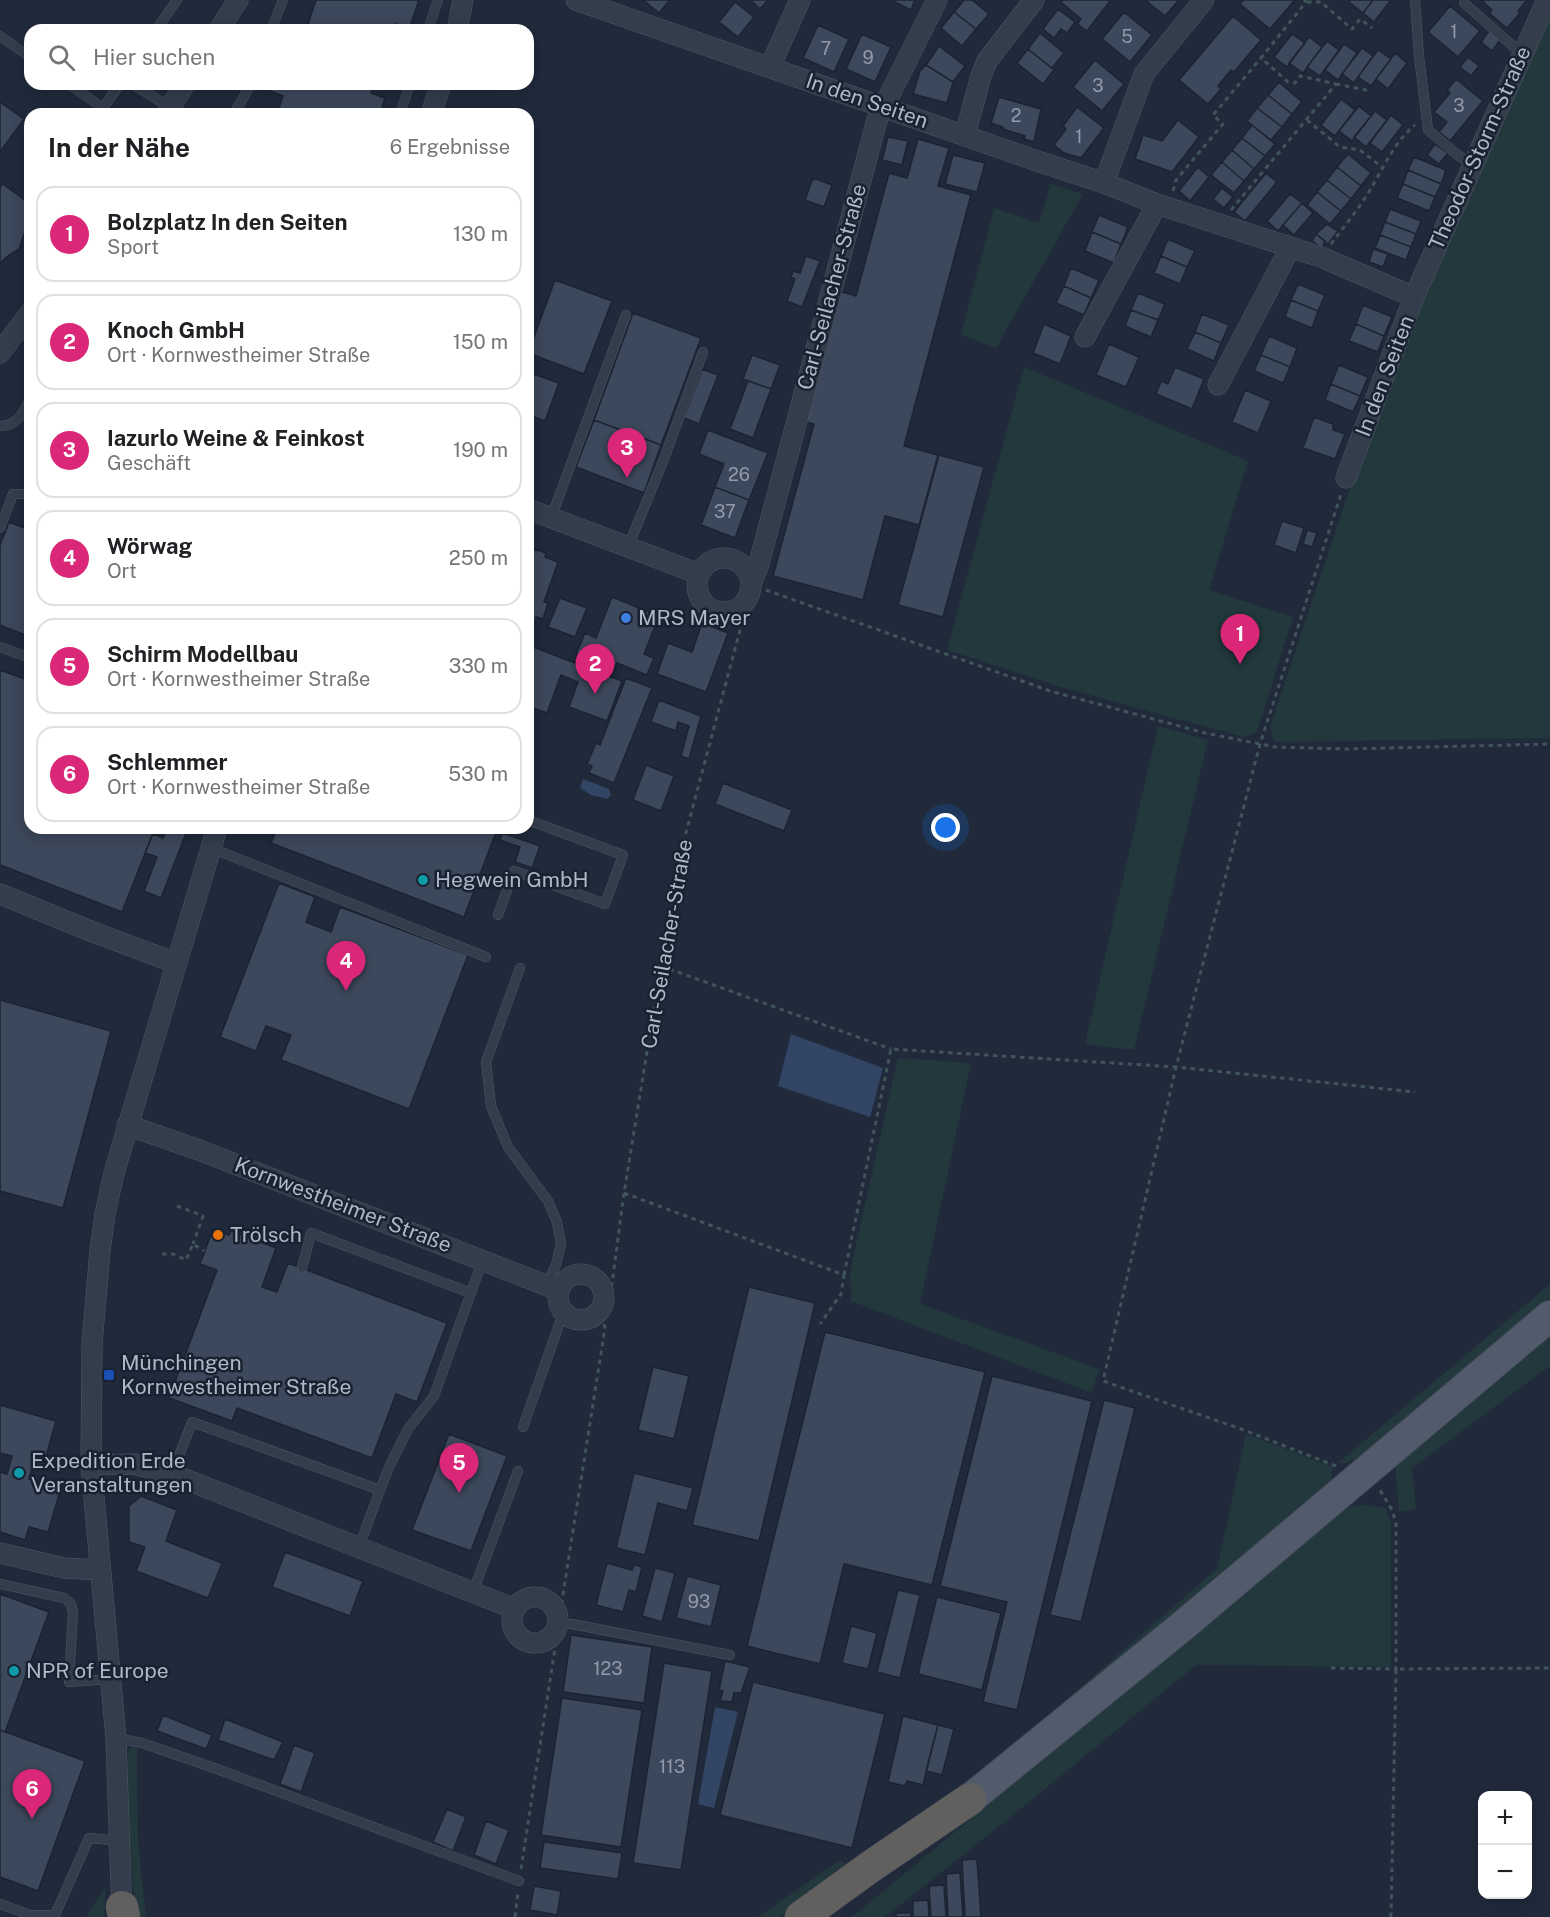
<!DOCTYPE html>
<html lang="de">
<meta charset="utf-8">
<style>
:root{--surface:#fff;--page:#f2f2f2;--text:#202124;--muted:#757577;--line:#e0e0e0;--accent:#db2777}
body{margin:0;font-family:"Public Sans",sans-serif;background:var(--page);color:var(--text)}
.controls{position:absolute;right:18px;bottom:18px;display:grid;overflow:hidden;border-radius:12px;box-shadow:0 3px 15px #0003}
.controls button{width:54px;height:54px;display:grid;place-items:center;padding:0;border:0;border-bottom:2px solid var(--line);background:var(--surface);color:var(--text);font:30px sans-serif}
.you{position:absolute;left:946px;top:828px;width:21px;height:21px;margin:-15px;border:4px solid #fff;border-radius:50%;background:#1a73e8;box-shadow:0 0 0 9px #1a73e833}
.badge{display:grid;place-items:center;width:39px;height:39px;border-radius:50%;background:var(--accent);color:#fff;font-size:20px;font-weight:700}
.pin{position:absolute;translate:-50% -50px;filter:drop-shadow(0 2px 3px #0008)}
.pin::after{content:'';position:absolute;top:32px;width:21px;height:18px;background:inherit;clip-path:polygon(0 0,100% 0,50% 100%)}
.list{margin:0;padding:0;list-style:none}
h2{display:flex;justify-content:space-between;align-items:center;height:78px;margin:0;padding:0 24px;font-size:26px}
h2 small{font-size:20px;font-weight:400;color:var(--muted)}
.list li{display:grid;grid-template-columns:39px 1fr auto;gap:18px;align-items:center;box-sizing:border-box;height:96px;margin:0 12px 12px;padding:0 12px;border:2px solid var(--line);border-radius:18px}
.list b{display:block;font-size:22px;white-space:nowrap}
.list p{margin:0;font-size:20px;white-space:nowrap;color:var(--muted)}
.list em{font-size:20px;font-style:normal;color:var(--muted)}
.icon{flex:none;width:33px;height:33px;fill:none;stroke:currentColor;stroke-width:2;stroke-linecap:round;stroke-linejoin:round}
.map{position:relative;flex:none;width:1550px;height:1917px;overflow:hidden}
.search{position:absolute;background:var(--surface);box-shadow:0 3px 15px #0003;left:24px;top:24px;width:510px;height:66px;display:flex;align-items:center;gap:15px;box-sizing:border-box;padding:0 21px;border-radius:18px;color:var(--muted);font-size:22px}
.panel{position:absolute;background:var(--surface);box-shadow:0 3px 15px #0003;left:24px;top:108px;width:510px;height:726px;border-radius:18px}
.map>svg:first-child{display:block}
.green{fill:#22383c}
.water{fill:#324564}
.building{fill:#3c485b;stroke:#1b2432;stroke-width:1.5}
.lines{fill:none;stroke-linecap:round;stroke-linejoin:round}
.service-casing{stroke:#4f5766;stroke-width:10}
.minor-casing{stroke:#4f5766;stroke-width:21}
.primary-casing{stroke:#3d4655;stroke-width:32}
.trunk-casing{stroke:#3c4453;stroke-width:33}
.path{stroke:#40555a;stroke-width:3;stroke-dasharray:4.5 4.5;stroke-linecap:butt}
.service{stroke:#343d4b;stroke-width:9}
.minor{stroke:#343d4b;stroke-width:20}
.primary{stroke:#525b6c;stroke-width:30}
.trunk{stroke:#62605e;stroke-width:32}
.shop-dot{fill:#3f7fe0;stroke:#192230;stroke-width:2}
.culture-dot{fill:#0f9aa8;stroke:#192230;stroke-width:2}
.food-dot{fill:#e8710a;stroke:#192230;stroke-width:2}
.transit-dot{fill:#1a4fb4;stroke:#192230;stroke-width:2}
.labels{text-anchor:middle;stroke-width:5;stroke-linejoin:round;paint-order:stroke}
.number-label{font-size:18px;fill:#929bad}
.street-label{font-size:21px;fill:#afb7c8;stroke:#192230}
.poi-label{font-size:21px;fill:#afb7c8;stroke:#192230;text-anchor:start}
</style>
<div class="map">
<svg width="1550" height="1917" viewBox="0 0 1550 1917">
<rect width="100%" height="100%" fill="#202a3b"/>
<path class="green" d="M1550,15v723l-275,4 -5,-15 82,-245 68,-176z
M1051,184l32,10 -87,154 -35,-13 33,-127 45,15z
M1024,367l224,94 -39,129 84,27 -36,115 -13,5 -75,-20 -111,-31 -111,-36z
M1158,726l50,14 -74,310 -49,-6z
M898,1058l73,5 -51,241 179,65 -7,24 -241,-92 -1,-30z
M1550,1284v14l-185,156 -19,9h-8z
M1550,1334v32l-138,102 4,41 -17,3 -4,-50z
M1246,1434l87,33 -3,16 -263,221 1,-6 149,-129z
M1363,1505l23,3 5,16v143l-195,-2 -200,164 -111,88h-33l326,-270 162,-139z
M134,1747l3,1 1,97 8,72h-9c-8,-55 -10,-108 -9,-163l2,-6z
M840,1860l4,3v5l-64,49h-22z
M106,1886l-2,31h-18z"/>
<path class="water" d="M583,779l26,10 2,6 -4,4 -16,-4 -11,-7z
M791,1034l92,34 -13,49 -92,-31z
M715,1707l23,5 -24,96 -16,-4z"/>
<path class="building" d="M316,0h103l-10,29 -14,-5 -2,6h-87z
M643,0h25l1,1 -10,12z
M750,0h18l-8,9z
M896,0h19l-4,10 -16,-8z
M964,0h8l17,14 -13,15 -22,-17z
M1063,0h45l2,1 -23,30 -10,-7 4,-5 -20,-17z
M1145,0h34l-14,16z
M1243,0h49l2,1 -24,28 -30,-25z
M1350,0h23l-10,13 -14,-11z
M1373,0h18l-17,22 -11,-9z
M1481,0h46l-9,11 2,2 -13,15 -18,-15 3,-3z
M735,2l19,15 -16,20 -19,-15z
M1450,6l30,25 -22,26 -30,-25z
M1058,9l17,13 -8,11 -6,-4 -7,9 -11,-9z
M954,12l22,17 -14,17 -21,-18z
M1124,12l28,23 -22,27 -28,-23z
M1233,16l28,24 -27,32 -3,-2 -13,16 3,3 -13,15 -29,-24z
M818,25l31,14 -15,33 -31,-14z
M1489,31l12,8 -9,12 -11,-9z
M1040,33l24,20 -12,15 -24,-19z
M862,34l29,13 -16,35 -29,-13z
M1292,34l13,9 -18,24 -13,-10z
M1309,37l13,10 -19,26 -14,-10z
M1327,41l12,9 -19,26 -13,-9z
M1344,44l13,9 -19,27 -13,-10z
M939,46l26,20 -12,16 -27,-17z
M1362,48l11,8 -19,27 -12,-9z
M1028,49l26,21 -11,14 -26,-21z
M1378,50l13,9 -20,27 -13,-9z
M1395,53l12,10 -19,26 -12,-10z
M1468,57l11,9 -8,10 -11,-9z
M1095,60l29,24 -22,27 -29,-24z
M926,65l27,17 -6,21 -34,-9 7,-23z
M1456,79l27,22 -33,40 -11,-9 8,-10 -13,-10 16,-19 -3,-3z
M1279,82l23,20 -10,12 -24,-19z
M272,84h103l-4,9 14,5 -5,16h-103l6,-18 -13,-5z
M1268,95l24,19 -10,13 -25,-19z
M999,97l42,12 -7,33 -10,-3 1,-3 -22,-7v-2l-12,-4z
M1341,99l14,11 -20,26 -14,-11z
M0,102l24,17 -24,33z
M1359,106l12,10 -19,25 -13,-10z
M1077,107l27,21 -23,30 -17,-5 -10,-8 12,-16 -3,-3z
M1257,108l25,19 -11,13 -24,-19z
M1375,111l12,9 -21,27 -12,-10z
M1391,115l12,10 -21,27 -12,-9z
M1178,120l21,17 -27,35 -37,-13 8,-24 19,6z
M1252,125l23,19 -10,12 -23,-18z
M888,137l20,4 -6,24 -20,-5z
M1242,138l23,18 -11,13 -22,-19z
M918,139l31,9 -11,38 33,9 -67,251 34,9 -19,70 -34,-9 -22,84 -90,-24 41,-152 -10,-3 35,-130 17,5 33,-123 18,5z
M1435,144l13,9 -9,11 -12,-9z
M1232,150l22,19 -10,12 -22,-19z
M1348,154l23,19 -10,13 -24,-19z
M953,155l32,8 -8,29 -32,-8z
M1414,157l32,13 -5,14 -33,-14z
M1222,162l22,19 -10,12 -23,-18z
M1198,167l11,10 -19,24 -11,-10z
M1337,167l24,19 -10,13 -24,-19z
M1408,170l33,14 -6,13 -32,-13z
M1266,173l11,9 -32,39 -11,-9z
M813,178l19,7 -8,22 -19,-7z
M1327,180l24,19 -10,12 -24,-19z
M3,184l27,20v19l-5,8 -6,18 -14,9 -5,6v-77z
M1403,184l32,13 -6,14 -32,-13z
M1222,188l11,9 -9,11 -11,-9z
M1317,192l24,19 -11,13 -23,-19z
M1290,194l12,9 -24,28 -11,-10z
M1302,203l11,10 -19,22 -11,-10z
M1390,209l31,12 -5,13 -31,-12z
M1099,215l29,12 -7,17 -29,-12z
M1385,222l31,12 -5,13 -31,-12z
M1327,224l11,7 -10,13 -12,-10z
M1092,232l29,12 -7,19 -29,-12z
M1316,234l9,7 -3,7 -10,-7z
M1380,235l31,12 -5,13 -31,-12z
M1168,239l27,12 -8,16 -26,-11z
M1373,249l15,5 -5,13 -14,-5z
M806,256l14,5 -18,46 -15,-6 8,-22 -4,-2 2,-6 7,2z
M1161,256l26,11 -7,17 -26,-11z
M1071,268l28,12 -8,18 -27,-12z
M555,280l57,21 -28,73 -56,-21z
M1298,284l27,11 -7,16 -27,-11z
M1064,286l27,12 -7,17 -28,-12z
M1138,293l27,11 -7,16 -27,-10z
M1291,300l27,11 -6,17 -27,-11z
M1363,305l29,12 -8,19 -28,-12z
M1131,310l27,10 -7,17 -26,-11z
M633,313l68,25 -40,107 -67,-25z
M1202,314l27,11 -8,18 -26,-11z
M1044,324l27,12 -11,28 -27,-11z
M1356,324l28,12 -6,16 -29,-11z
M1195,332l26,11 -7,18 -27,-12z
M1269,336l28,12 -7,19 -29,-12z
M1109,344l30,13 -13,30 -30,-12z
M752,355l28,10 -9,24 -28,-10z
M1261,355l29,12 -7,16 -29,-12z
M1339,365l29,12 -8,19 -29,-12z
M1175,367l29,12 -12,30 -36,-15 5,-13 7,3z
M702,369l16,6 -19,49 -15,-6z
M528,372l31,11 -14,38 -17,-6z
M748,381l23,8 -18,49 -23,-9z
M1331,384l29,12 -7,16 -28,-12z
M1245,390l26,11 -13,32 -26,-11z
M1314,417l19,7v6l12,4 -10,25 -32,-11z
M594,420l67,25 -17,48 -68,-26z
M708,430l60,23 -19,47 -34,-13 9,-23 -25,-10z
M939,455l45,12 -41,150 -45,-12z
M715,487l34,13 -14,38 -34,-13z
M1282,521l22,7 -8,25 -22,-8z
M9,522l21,8v107l-30,-12v-80z
M1307,530l10,3 -5,14 -9,-3z
M534,549l12,4 -1,4 13,5 -14,40 4,1 -5,16 -7,-2 -3,11 -5,-2v-75l5,2z
M612,597l47,19 -15,38 10,4 -7,17 -30,-12 -3,6 -38,-15 9,-21 11,5z
M560,598l27,10 -12,29 -27,-10z
M702,623l26,10 -22,59 -49,-18 11,-31 24,9z
M528,645l94,36 -15,40 -38,-14 9,-25 -17,-7 -14,38 -19,-7z
M0,670l30,11v147h125l-33,84 -122,-47z
M626,678l26,10 -38,95 -25,-10 3,-7 -5,-2 9,-21 4,2z
M659,700l42,16 -12,43 -8,-3 8,-30 -11,-4 -2,9 -25,-9z
M646,765l28,11 -13,35 -28,-11z
M723,783l69,27 -8,21 -69,-27z
M167,828h21l-27,70 -17,-7 13,-34 -12,-4 8,-19 10,4z
M277,828h209l10,4 -32,85 -193,-74z
M502,833l38,13 -8,22 -17,-6 5,-15 -20,-7z
M279,883l36,14 -9,25 25,10 9,-25 128,48 -59,154 -128,-49 10,-25 -25,-9 -10,25 -36,-14z
M0,1000l111,31 -48,177 -63,-17z
M213,1229l16,6 2,-4 45,17 -14,39 15,5 11,-29 159,60 -30,79 -21,-8 -24,64 -135,-50 -5,13 -63,-23 48,-128 -17,-6z
M749,1287l66,16 -56,238 -67,-16z
M825,1332l160,40 -53,213 -88,-21 -24,100 -73,-18z
M653,1367l36,9 -15,63 -36,-9z
M992,1376l100,25 -75,309 -34,-8 24,-100 -67,-16z
M1104,1400l31,8 -54,214 -31,-7z
M0,1405l56,16 -13,46 -10,-3 -4,15 32,9 -13,44 -19,-5 -4,13 -25,-8v-60l7,2 5,-18 -12,-3z
M449,1434l58,22 -36,95 -59,-21z
M634,1473l59,15 -6,23 -29,-8 -13,52 -29,-7z
M141,1496l36,14 -11,31 56,22 -14,35 -72,-27 9,-24 -16,-5v-36z
M285,1552l78,29 -13,35 -78,-29z
M607,1563l25,7 2,-5 8,2 -6,25 -7,-2 -6,22 -27,-7z
M655,1568l20,5 -13,49 -20,-6z
M687,1576l34,9 -10,42 -35,-9z
M898,1590l22,5 -20,83 -23,-6z
M0,1594l49,18 -44,120 -5,-2z
M937,1597l64,16 -19,77 -64,-16z
M851,1626l26,7 -9,36 -26,-6z
M571,1635l81,12 -8,56 -81,-11z
M725,1661l25,6 -9,26h-7l-2,9 -12,-1 3,-10 -4,-1z
M664,1663l48,8 -31,199 -48,-7z
M753,1682l132,32 -33,134 -132,-33z
M562,1698l80,12 -21,137 -80,-12z
M163,1715l49,20 -6,14 -49,-18z
M903,1716l35,9 -15,60 -16,-4 -2,5 -17,-4z
M225,1719l58,23 -9,18 -56,-20z
M938,1725l16,4 -12,46 -16,-4z
M0,1730l85,31 -47,130 -38,-14z
M294,1745l21,8 -14,39 -21,-8z
M447,1809l19,8 -13,34 -20,-9z
M486,1821l23,9 -13,34 -22,-9z
M544,1842l78,11 -4,26 -78,-11z
M977,1859l4,58h-16l-3,-57z
M960,1873l3,44h-15l-2,-43z
M944,1885l2,32h-15l-2,-31z
M534,1886l27,5 -4,24 -27,-5z
M928,1900l1,17h-16v-16z
M896,1913h15v4h-15z"/>
<g class="lines">
<defs>
<path id="service" d="M1415,0l4,56 9,74 31,26 13,8
M1464,0v3l58,51
M156,30l21,-30
M271,30l12,-30
M428,30l10,-30
M0,36l30,21
M69,84l34,24 17,-24
M132,84l38,23
M234,114l17,-30
M400,114l10,-30
M0,426c18,0 23,-13 30,-27
M551,518l75,-203
M0,528l13,-34h17
M628,547l36,-88 39,-107
M0,647l30,11
M211,848l275,109
M498,915l16,-44 91,33 18,-49 -95,-35
M520,968l-34,94 5,44 17,41 40,54 9,21 4,22 -5,21 -10,20
M302,1268l9,-35 160,60
M523,1427l37,-105 6,-8
M172,1474l20,-52 188,68 10,-25 18,-36 26,-33 49,-137
M359,1547l21,-57
M0,1584l64,14 7,6 2,8 -4,70 42,-3
M473,1592l45,-121
M558,1624h14l158,31
M116,1738l26,5 75,26 302,112
M0,1904l30,11h25l34,-77 31,3"/>
<path id="minor" d="M576,0l458,160 70,23 53,21 164,53 93,40
M219,30l19,-30
M457,30l6,-30
M770,67l30,-67
M166,114l19,-30
M431,114l10,-30
M965,135l16,-59 6,-15 47,-61
M1104,183l40,-109 60,-74
M1085,337l72,-133
M0,353l30,-40
M1218,385l72,-137
M1346,478l68,-181 133,-297
M528,509l171,65
M697 585a27 27 0 1 1 54 0a27 27 0 1 1-54 0Z
M751,584l7,-17 119,-447 60,-120
M0,894l93,38 83,31
M127,1125l72,25 359,140
M558 1297a23 23 0 1 1 46 0a23 23 0 1 1-46 0Z
M91,1465l43,-1 38,10 343,135
M0,1553l64,15 36,2
M512 1620a23 23 0 1 1 46 0a23 23 0 1 1-46 0Z
M122,1917l-6,-179 -25,-273 1,-121 8,-93 5,-37 9,-41 103,-345"/>
<path id="primary" d="M970,1799l215,-175 365,-308"/>
<path id="trunk" d="M122,1907l2,10
M801,1917l69,-50 100,-68"/>
</defs>
<use href="#service" class="service-casing"/>
<use href="#minor" class="minor-casing"/>
<use href="#primary" class="primary-casing"/>
<use href="#trunk" class="trunk-casing"/>
<path class="path" d="M1307,2h14l31,27 8,-10 12,9
M1336,84l35,7
M1307,120l33,27 20,3 22,17
M1173,191l3,-11 47,-56 -10,-9 48,-57
M1231,210l105,-126 -36,-8 -5,7 -7,-1 -27,-24 45,-56 -2,-2
M1331,244c12,-16 25,-32 36,-49 15,-24 26,-52 48,-70
M766,590l284,101 155,42 70,14 72,2 203,-5
M661,966l230,83
M624,1193l220,82 -3,19 -21,30
M177,1206l26,10 -10,28
M162,1254h11l13,6 7,-16 11,7
M844,1275l47,-226 285,18 239,25
M604,1293l8,-9 12,-91 37,-227 22,-122 65,-244
M1336,1466l-95,-37 -138,-48 73,-314 84,-323 81,-250
M560,1613l45,-285 -5,-17
M1331,1668l65,1v-146l-4,-13 -12,-20
M521,1869l36,-234
M515,1917l3,-24
M1391,1917l5,-248 154,-1"/>
<use href="#service" class="service"/>
<use href="#minor" class="minor"/>
<use href="#primary" class="primary"/>
<use href="#trunk" class="trunk"/>
</g>
<circle class="shop-dot" cx="626" cy="618" r="6"/>
<g class="culture-dot">
<circle cx="423" cy="880" r="6"/>
<circle cx="19" cy="1473" r="6"/>
<circle cx="14" cy="1671" r="6"/>
</g>
<circle class="food-dot" cx="218" cy="1235" r="6"/>
<rect class="transit-dot" x="103" y="1369" width="12" height="12" rx="3"/>
<g class="labels">
<g class="number-label">
<text x="1454" y="38">1</text>
<text x="1127" y="43">5</text>
<text x="826" y="55">7</text>
<text x="868" y="64">9</text>
<text x="1098" y="92">3</text>
<text x="1459" y="112">3</text>
<text x="1016" y="122">2</text>
<text x="1079" y="143">1</text>
<text x="739" y="481">26</text>
<text x="725" y="518">37</text>
<text x="699" y="1608">93</text>
<text x="608" y="1675">123</text>
<text x="672" y="1773">113</text>
</g>
<g class="street-label">
<text transform="translate(867 101) rotate(19)" y="7">In den Seiten</text>
<text transform="translate(1480 148) rotate(-66)" y="7">Theodor-Storm-Straße</text>
<text transform="translate(832 287) rotate(-75)" y="7">Carl-Seilacher-Straße</text>
<text transform="translate(1385 376) rotate(-69)" y="7">In den Seiten</text>
<text transform="translate(667 944) rotate(-80)" y="7">Carl-Seilacher-Straße</text>
<text transform="translate(343 1205) rotate(21)" y="7">Kornwestheimer Straße</text>
</g>
<g class="poi-label">
<text x="638" y="625">MRS Mayer</text>
<text x="435" y="887">Hegwein GmbH</text>
<text x="230" y="1242">Trölsch</text>
<text x="121" y="1370">Münchingen<tspan x="121" dy="24">Kornwestheimer Straße</tspan></text>
<text x="31" y="1468">Expedition Erde<tspan x="31" dy="24">Veranstaltungen</tspan></text>
<text x="26" y="1678">NPR of Europe</text>
</g>
</g>
</svg>
<div class="controls">
<button>+</button>
<button>−</button>
</div>
<div class="you"></div>
<div class="pin badge" style="left:1240px;top:664px">1</div>
<div class="pin badge" style="left:595px;top:694px">2</div>
<div class="pin badge" style="left:627px;top:478px">3</div>
<div class="pin badge" style="left:346px;top:991px">4</div>
<div class="pin badge" style="left:459px;top:1493px">5</div>
<div class="pin badge" style="left:32px;top:1819px">6</div>
<div class="search"><svg class="icon" aria-label="search" viewBox="0 0 24 24"><circle cx="10" cy="10" r="6"/><path d="M15 15l6 6"/></svg>Hier suchen</div>
<section class="panel">
<h2>In der Nähe<small>6 Ergebnisse</small></h2>
<ul class="list">
<li><span class="badge">1</span><div><b>Bolzplatz In den Seiten</b><p>Sport</p></div><em>130 m</em></li>
<li><span class="badge">2</span><div><b>Knoch GmbH</b><p>Ort · Kornwestheimer Straße</p></div><em>150 m</em></li>
<li><span class="badge">3</span><div><b>Iazurlo Weine &amp; Feinkost</b><p>Geschäft</p></div><em>190 m</em></li>
<li><span class="badge">4</span><div><b>Wörwag</b><p>Ort</p></div><em>250 m</em></li>
<li><span class="badge">5</span><div><b>Schirm Modellbau</b><p>Ort · Kornwestheimer Straße</p></div><em>330 m</em></li>
<li><span class="badge">6</span><div><b>Schlemmer</b><p>Ort · Kornwestheimer Straße</p></div><em>530 m</em></li>
</ul>
</section>
</div>
